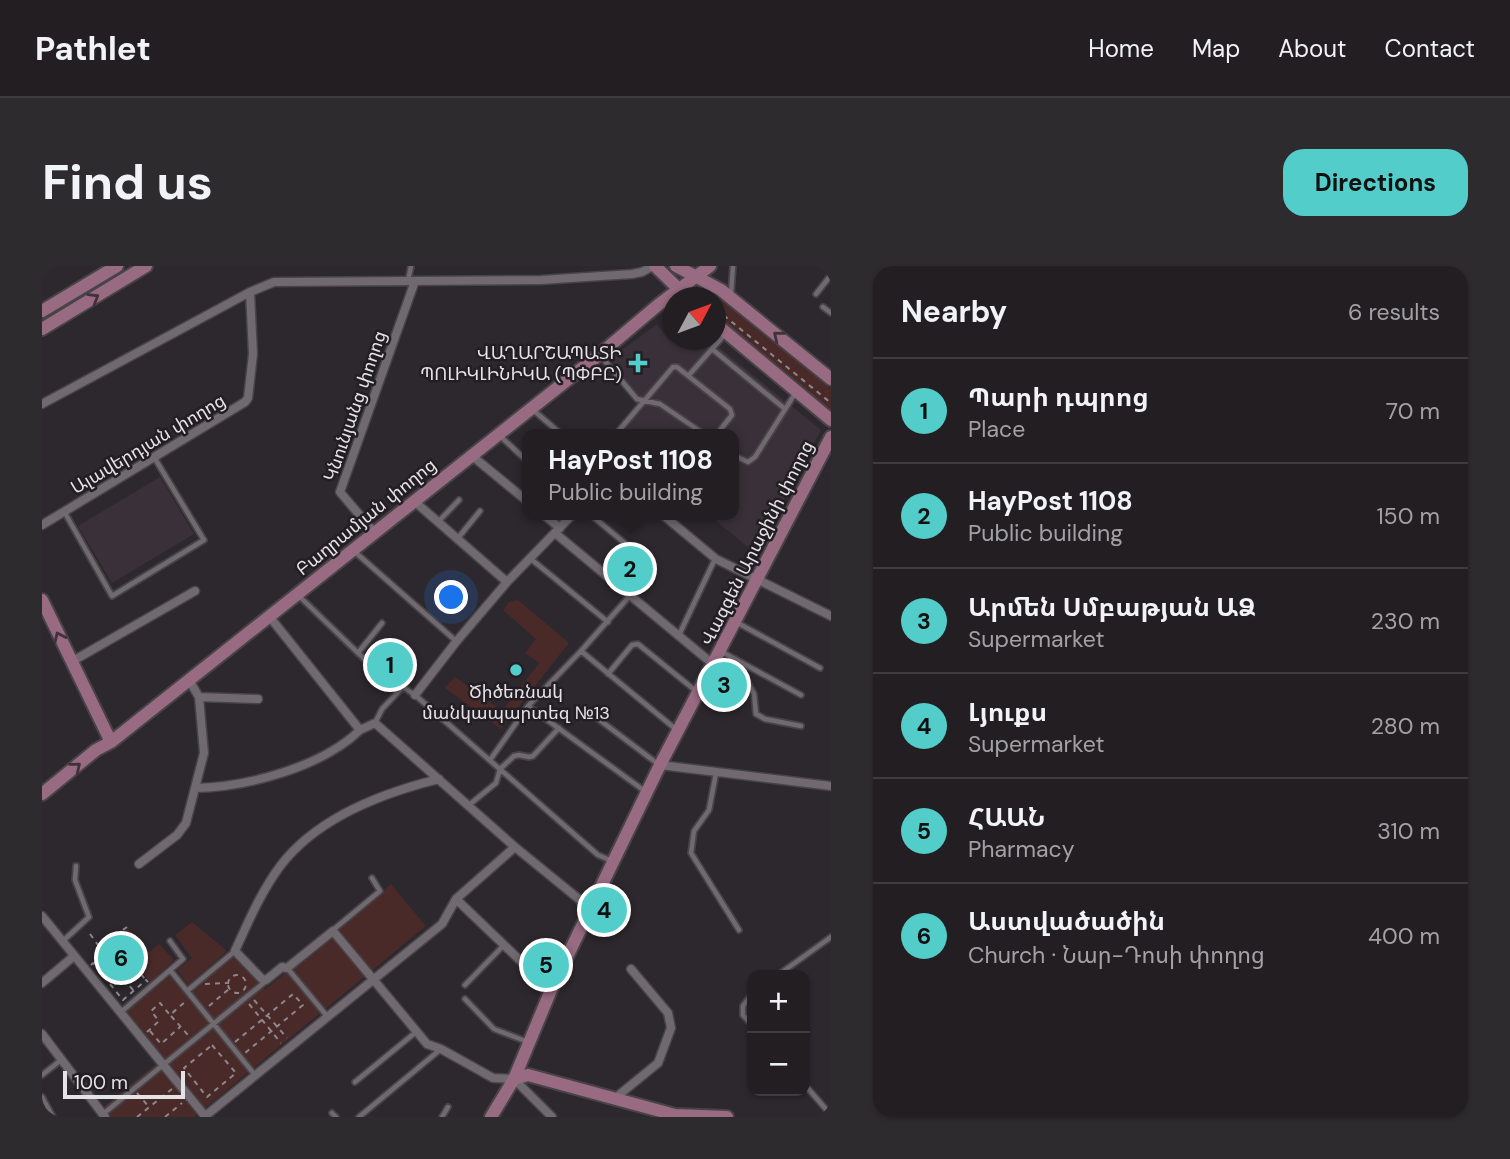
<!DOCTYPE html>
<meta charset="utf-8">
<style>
:root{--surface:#221e22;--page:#2e2b2f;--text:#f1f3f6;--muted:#a2a2a5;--line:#3f3c40;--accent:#53cdca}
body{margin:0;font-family:"DM Sans","Noto Sans Armenian",sans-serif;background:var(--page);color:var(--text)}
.controls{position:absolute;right:21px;bottom:21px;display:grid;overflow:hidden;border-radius:14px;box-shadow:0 2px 5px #0004}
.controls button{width:63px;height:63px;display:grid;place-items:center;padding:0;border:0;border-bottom:2px solid var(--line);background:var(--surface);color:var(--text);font:35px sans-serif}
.compass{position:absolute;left:621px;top:21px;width:63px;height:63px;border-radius:50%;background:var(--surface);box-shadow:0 2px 5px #0004;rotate:49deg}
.scale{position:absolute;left:21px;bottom:18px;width:122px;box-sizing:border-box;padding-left:7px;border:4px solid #e6e3e6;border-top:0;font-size:19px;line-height:24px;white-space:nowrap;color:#e6e3e6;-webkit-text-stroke:5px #231e23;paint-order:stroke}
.you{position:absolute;left:410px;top:332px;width:24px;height:24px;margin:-18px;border:5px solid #fff;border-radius:50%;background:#1a73e8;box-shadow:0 0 0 10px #1a73e833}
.badge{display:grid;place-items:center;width:46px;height:46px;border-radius:50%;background:var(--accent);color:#111;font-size:23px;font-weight:700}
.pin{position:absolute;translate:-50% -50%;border:4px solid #fff;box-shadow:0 2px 7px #0006}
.popup{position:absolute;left:480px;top:163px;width:217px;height:91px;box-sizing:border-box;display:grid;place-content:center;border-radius:14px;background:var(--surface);filter:drop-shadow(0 2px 5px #0005);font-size:23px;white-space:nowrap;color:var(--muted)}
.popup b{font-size:26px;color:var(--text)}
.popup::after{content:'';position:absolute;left:50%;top:100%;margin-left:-14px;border:14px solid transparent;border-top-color:var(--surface)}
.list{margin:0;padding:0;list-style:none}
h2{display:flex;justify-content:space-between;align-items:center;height:91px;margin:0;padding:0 28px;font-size:30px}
h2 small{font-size:23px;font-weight:400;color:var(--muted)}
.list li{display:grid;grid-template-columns:46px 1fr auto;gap:21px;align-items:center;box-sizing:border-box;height:105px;padding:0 28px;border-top:2px solid var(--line)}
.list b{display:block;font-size:26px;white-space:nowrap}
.list p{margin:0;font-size:23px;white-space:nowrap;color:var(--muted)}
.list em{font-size:23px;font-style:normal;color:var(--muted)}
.map{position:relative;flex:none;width:789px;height:851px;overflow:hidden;border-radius:21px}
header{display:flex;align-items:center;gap:42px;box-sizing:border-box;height:98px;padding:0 35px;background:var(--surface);border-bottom:2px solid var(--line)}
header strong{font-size:33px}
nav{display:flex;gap:38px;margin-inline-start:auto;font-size:24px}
.intro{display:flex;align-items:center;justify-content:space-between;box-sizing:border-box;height:168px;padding:0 42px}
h1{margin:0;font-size:49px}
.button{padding:18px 32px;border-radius:21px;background:var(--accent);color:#111;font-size:24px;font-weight:700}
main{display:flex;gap:42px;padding:0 42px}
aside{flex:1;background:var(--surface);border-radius:21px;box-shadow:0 2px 5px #0004}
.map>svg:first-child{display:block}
.built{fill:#3a303a}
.green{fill:#492a29}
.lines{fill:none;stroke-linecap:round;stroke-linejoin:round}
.lane-casing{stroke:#474347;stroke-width:8}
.street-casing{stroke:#474347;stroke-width:11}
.secondary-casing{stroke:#474347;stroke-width:16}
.path{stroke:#8c888c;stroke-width:2;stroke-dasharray:5 5;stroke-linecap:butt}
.lane{stroke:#706970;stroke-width:4.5}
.street{stroke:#706970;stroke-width:8}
.secondary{stroke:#986b82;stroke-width:12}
.oneway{stroke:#40313b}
.poi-dot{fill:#53cdca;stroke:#231e23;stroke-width:2.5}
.labels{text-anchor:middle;stroke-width:5;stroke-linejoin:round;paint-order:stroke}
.poi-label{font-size:18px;fill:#e6e3e6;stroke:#231e23;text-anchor:end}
.street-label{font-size:18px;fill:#e6e3e6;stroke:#231e23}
</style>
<header>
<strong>Pathlet</strong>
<nav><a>Home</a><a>Map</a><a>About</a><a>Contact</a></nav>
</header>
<div class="intro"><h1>Find us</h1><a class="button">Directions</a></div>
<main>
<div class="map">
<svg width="789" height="851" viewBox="0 0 789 851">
<rect width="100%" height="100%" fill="#2d282d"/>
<path class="built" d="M615,58l13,17 3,-2 37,1 111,90 -66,123 -46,-38h24v-81h-115l29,-33 -8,-3 -29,-39z
M118,211l34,57 -82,49 -34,-57z"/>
<path class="green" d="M675,31l114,92v24l-115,-92v-23h-13z
M476,334l51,43 -68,86 -56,-41 10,-11 47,34 37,-48 -14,-10 11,-14 -33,-29 6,-8z
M349,618l35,42 -232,191h-88l-4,-9 60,-49 -37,-46 45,-37 16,19 49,-41 30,36z
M150,656l35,29 -39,34 -11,-15 15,-12 -17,-23z
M86,662l21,24 10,-8 15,16 -24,22 -11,-14 5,-5 -22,-30z"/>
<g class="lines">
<defs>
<path id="lane" d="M786,0l3,5
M366,15l3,-15
M689,28l2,-28
M774,28l15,-19
M781,41l8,6
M670,83l73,60
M558,89l37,44 23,5 44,30
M647,109l37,-42
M490,143l29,25
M574,168l57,-67h4l53,42 2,6 -15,19
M457,169l28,26
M691,189l15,7 7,-5 41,-65
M23,247l47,83 92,-56 -50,-83
M396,256l21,-22
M416,272l22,-27
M313,286l101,89
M489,293l77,63
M257,330l85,82 19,9 -21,22 -7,14
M694,356l84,46
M637,369l36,-76
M539,385l97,80
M680,386l79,43
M316,387l24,-30
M693,393l19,35 2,20 9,5 36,7
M566,408l24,-29 6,-1 58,47
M361,421l12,8 183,160 14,6
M486,440l118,86
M547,446l69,52
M448,494l38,-54 53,-55 69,-78 -5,-13 -54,-45
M674,507l-7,37 -15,21 -3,22 48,77
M427,539l27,-22 4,-14 14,-13 5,-1 10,2 4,-1 26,-28
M291,664l47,-39 -8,-13
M21,675l26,-24 -14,-37 1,-14
M246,703l39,47
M128,704l85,105
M736,709l53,-38
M423,719l38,-39
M145,725l48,-40
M710,728l-9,12v9l9,10
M423,733l29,30 34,13
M79,746l62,-53 -13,-18
M0,809l19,-15
M313,816l61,-50
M763,819l26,30
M0,831l11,20
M290,847l4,4
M61,848l163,-133
M317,851l82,-68
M400,851l6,-10"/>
<path id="street" d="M0,138l208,-112 24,-10 267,-2 91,-6 10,-2 11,-6
M429,189l56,46
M372,235l93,81
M502,249l16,13
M621,249l53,44 115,57
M0,259l203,-123 3,-4 5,-44 -3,-62
M332,266l-34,-40 75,-211
M513,267l159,132
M227,350l91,114 15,-7 140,124 76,62
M29,396l124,-71
M373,429l41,-53 51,-60 65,-67
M157,431l59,2
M618,499l171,21
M397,513c-57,14 -121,38 -158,86 -19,25 -33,57 -46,86l27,28 4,1 16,-13 5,1 46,-37 94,113 14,5 52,29 21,1 38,38
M153,522c52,-1 127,-21 165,-58
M97,598l38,-29 9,-12 18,-70 -5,-56 -10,-17
M414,633l95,91
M0,650l163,200
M0,717l32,-27
M0,768l63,83
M572,833l44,-36 13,-35 -3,-15 -37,-44
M162,851l238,-193 14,-25 59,-52"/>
<path id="secondary" d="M613,0l33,32
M634,0l45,24 110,89
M0,45l75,-45
M674,58l115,96
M0,63l104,-63
M0,334l69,142
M0,528l54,-44 15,-8 489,-388 58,-49 52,-39
M472,813l14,-4 147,40 52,2
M449,851l23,-38 37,-89 109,-225 171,-328"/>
</defs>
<use href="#lane" class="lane-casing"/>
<use href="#street" class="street-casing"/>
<use href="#secondary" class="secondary-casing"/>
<path class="path" d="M674,43l115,94
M85,661l-7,5 23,31 -7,5
M48,668l14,19
M52,697l11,-9 18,24 -11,8
M49,699l2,-2 30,37 23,-20 2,2
M186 718a9 9 0 1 1 18 0a9 9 0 1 1-18 0Z
M163,718l22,-1
M91,724l-10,-12 13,-10 9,11
M212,734l33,38
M207,738l32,39
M167,740l20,-17
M129,750l17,19
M108,765l11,13 19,-17
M105,766l12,-11 -8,-10 9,-8 10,12 15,-13
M193,776l58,-48 10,11 -58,48
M170,779l24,28 -29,24 -23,-29z
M95,827l12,14
M95,851l35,-28
M123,851l17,-14"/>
<use href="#lane" class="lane"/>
<use href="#street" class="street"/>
<use href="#secondary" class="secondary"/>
</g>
<defs><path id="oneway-chevron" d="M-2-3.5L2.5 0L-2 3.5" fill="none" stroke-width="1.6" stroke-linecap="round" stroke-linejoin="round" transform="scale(1.75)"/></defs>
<g class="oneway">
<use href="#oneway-chevron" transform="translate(52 32) rotate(-31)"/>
<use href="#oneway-chevron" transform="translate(736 70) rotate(-141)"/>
<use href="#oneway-chevron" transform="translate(17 371) rotate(-115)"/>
<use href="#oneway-chevron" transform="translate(34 501) rotate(-39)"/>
</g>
<g class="poi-dot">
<path d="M592.5 86.5h7v7h7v7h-7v7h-7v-7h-7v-7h7z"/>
<circle cx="474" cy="404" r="7"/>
</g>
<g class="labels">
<g class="poi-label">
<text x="580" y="93">ՎԱՂԱՐՇԱՊԱՏԻ<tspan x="580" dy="21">ՊՈԼԻԿԼԻՆԻԿԱ (ՊՓԲԸ)</tspan></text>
<text x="474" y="432" text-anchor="middle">Ծիծեռնակ<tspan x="474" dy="21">մանկապարտեզ №13</tspan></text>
</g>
<g class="street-label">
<text transform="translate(313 140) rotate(-71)" y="6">Կնունյանց փողոց</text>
<text transform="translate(106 178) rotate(-31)" y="6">Ալավերդյան փողոց</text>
<text transform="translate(324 251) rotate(-39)" y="6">Բաղրամյան փողոց</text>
<text transform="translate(715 277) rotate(-63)" y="6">Վազգեն Արաջինի փողոց</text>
</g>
</g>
</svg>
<div class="controls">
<button>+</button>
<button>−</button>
</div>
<svg class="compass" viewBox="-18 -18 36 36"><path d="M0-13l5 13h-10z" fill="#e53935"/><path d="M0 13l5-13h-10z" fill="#a2a2a5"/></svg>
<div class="scale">100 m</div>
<div class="you"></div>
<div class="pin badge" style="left:348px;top:399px">1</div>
<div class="pin badge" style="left:588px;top:303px">2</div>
<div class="popup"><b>HayPost 1108</b>Public building</div>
<div class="pin badge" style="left:682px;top:419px">3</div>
<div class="pin badge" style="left:562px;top:644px">4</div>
<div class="pin badge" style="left:504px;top:699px">5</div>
<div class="pin badge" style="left:79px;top:692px">6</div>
</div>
<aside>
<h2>Nearby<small>6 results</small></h2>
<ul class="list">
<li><span class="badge">1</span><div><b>Պարի դպրոց</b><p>Place</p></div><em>70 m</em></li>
<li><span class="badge">2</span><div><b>HayPost 1108</b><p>Public building</p></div><em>150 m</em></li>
<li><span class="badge">3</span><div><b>Արմեն Սմբաթյան ԱՁ</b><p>Supermarket</p></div><em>230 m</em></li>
<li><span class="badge">4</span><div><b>Լյուքս</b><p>Supermarket</p></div><em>280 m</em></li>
<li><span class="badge">5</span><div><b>ՀԱԱՆ</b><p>Pharmacy</p></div><em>310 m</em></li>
<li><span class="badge">6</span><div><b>Աստվածածին</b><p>Church · Նար-Դոսի փողոց</p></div><em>400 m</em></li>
</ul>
</aside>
</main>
